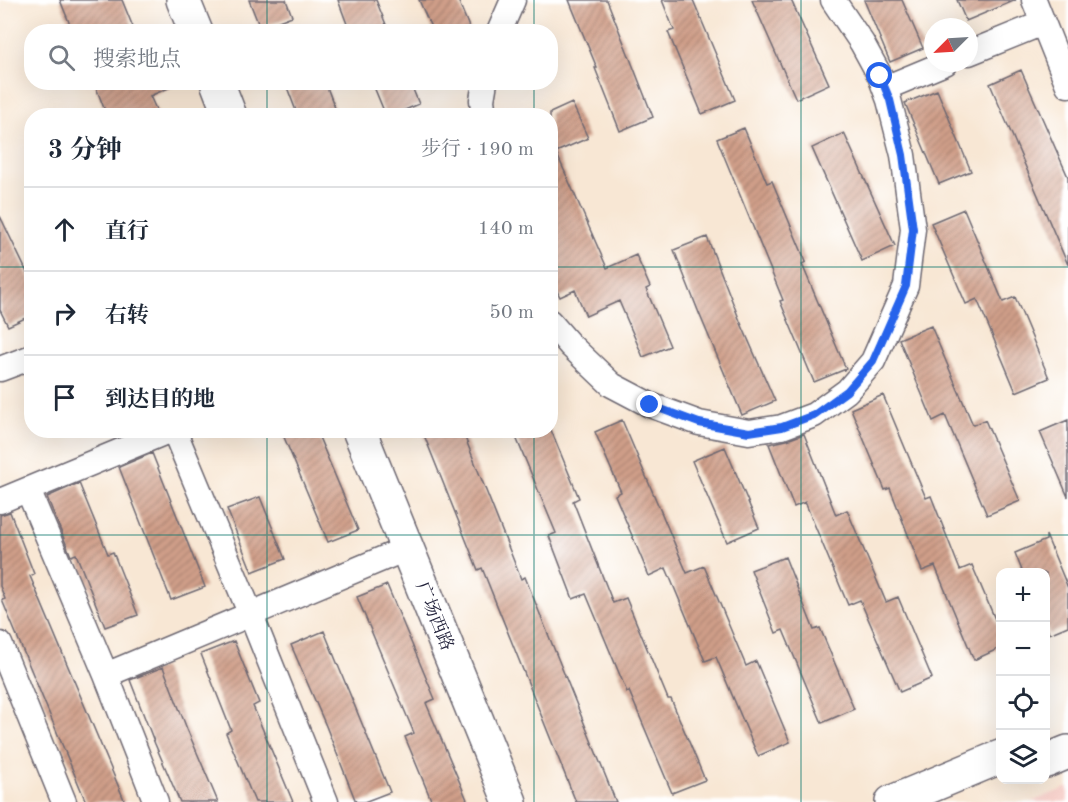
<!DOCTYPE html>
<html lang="zh">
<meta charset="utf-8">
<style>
:root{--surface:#fff;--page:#f6f6f7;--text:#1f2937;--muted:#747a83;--line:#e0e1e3}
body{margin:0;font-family:"Old Standard TT","Noto Serif SC",serif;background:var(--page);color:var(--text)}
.controls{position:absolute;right:18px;bottom:18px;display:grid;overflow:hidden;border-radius:12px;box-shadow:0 6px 24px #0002}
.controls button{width:54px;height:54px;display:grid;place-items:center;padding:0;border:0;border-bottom:2px solid var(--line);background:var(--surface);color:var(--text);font:30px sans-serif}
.compass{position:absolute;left:924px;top:18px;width:54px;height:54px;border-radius:50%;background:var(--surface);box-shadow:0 6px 24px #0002;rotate:246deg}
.stop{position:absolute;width:18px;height:18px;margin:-14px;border:4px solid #2563eb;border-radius:50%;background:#fff}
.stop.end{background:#2563eb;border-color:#fff;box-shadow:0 2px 6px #0008}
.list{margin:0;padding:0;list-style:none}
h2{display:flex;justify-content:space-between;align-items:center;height:78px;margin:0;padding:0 24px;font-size:26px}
h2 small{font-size:20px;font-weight:400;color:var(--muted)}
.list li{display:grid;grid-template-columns:39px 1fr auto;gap:18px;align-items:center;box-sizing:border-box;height:84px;padding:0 24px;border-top:2px solid var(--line)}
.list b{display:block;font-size:22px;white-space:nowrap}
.list em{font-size:20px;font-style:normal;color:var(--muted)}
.icon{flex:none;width:33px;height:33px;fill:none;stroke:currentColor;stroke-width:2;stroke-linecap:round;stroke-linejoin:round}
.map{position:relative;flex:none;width:1068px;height:802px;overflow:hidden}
.search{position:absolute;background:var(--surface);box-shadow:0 6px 24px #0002;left:24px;top:24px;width:534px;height:66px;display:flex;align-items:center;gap:15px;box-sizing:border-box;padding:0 21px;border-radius:24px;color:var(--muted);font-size:22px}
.panel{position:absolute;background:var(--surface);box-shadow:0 6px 24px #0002;left:24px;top:108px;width:534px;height:330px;border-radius:24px}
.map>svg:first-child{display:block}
.built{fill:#f7d0ca}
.building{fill:url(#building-hatch)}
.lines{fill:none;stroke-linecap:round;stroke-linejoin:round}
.street-casing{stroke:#6d6771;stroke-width:27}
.secondary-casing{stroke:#6d6771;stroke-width:36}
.street{stroke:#fff;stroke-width:24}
.secondary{stroke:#fff;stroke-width:33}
.route{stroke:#2563eb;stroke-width:8}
.grid{fill:none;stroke:#0f766e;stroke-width:1.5;stroke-opacity:0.55}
.labels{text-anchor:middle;stroke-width:4.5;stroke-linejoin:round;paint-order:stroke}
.street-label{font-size:18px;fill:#22223b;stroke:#fff}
</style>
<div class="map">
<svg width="1068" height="802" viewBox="0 0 1068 802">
<defs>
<pattern id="building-hatch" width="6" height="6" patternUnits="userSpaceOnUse" patternTransform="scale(1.5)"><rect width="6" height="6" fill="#d09f89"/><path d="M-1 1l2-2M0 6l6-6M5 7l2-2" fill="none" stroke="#a88171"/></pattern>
</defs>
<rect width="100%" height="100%" fill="#fff"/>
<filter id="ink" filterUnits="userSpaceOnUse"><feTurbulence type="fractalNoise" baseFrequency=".0167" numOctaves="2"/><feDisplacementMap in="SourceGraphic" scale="12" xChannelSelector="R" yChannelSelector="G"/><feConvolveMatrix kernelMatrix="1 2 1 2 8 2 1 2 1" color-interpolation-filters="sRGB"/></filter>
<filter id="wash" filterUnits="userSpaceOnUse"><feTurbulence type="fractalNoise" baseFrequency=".008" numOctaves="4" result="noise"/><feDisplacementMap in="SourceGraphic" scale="24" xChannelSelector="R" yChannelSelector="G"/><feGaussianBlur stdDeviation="1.35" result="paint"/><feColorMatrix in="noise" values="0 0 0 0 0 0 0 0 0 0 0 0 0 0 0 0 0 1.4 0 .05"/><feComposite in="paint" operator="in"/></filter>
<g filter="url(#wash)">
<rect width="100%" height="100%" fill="#f8e7d4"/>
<path class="built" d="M1068,787v15h-37z"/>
<g id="blocks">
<path class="building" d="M60,0h62l13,32h-62z
M249,0h37l6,16 -32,12z
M338,0h38l13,32h-39z
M419,0h39l13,32h-38z
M569,0h38l46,117 -33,14 -25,-63h2z
M662,0h31l42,100 -33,14 -34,-82 6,-2z
M752,0h39l38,84 -33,15z
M864,0h38l21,48 -33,14z
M957,0h59l-50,21z
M1021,70l47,107v88l-78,-181z
M94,82h86v1l-30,13 9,20h-52z
M285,82h40l13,34h-40z
M372,82h38l9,22 -28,12h-5z
M937,90l34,81 -32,13 -34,-81z
M572,103l16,35 -32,14 51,116 29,-13 14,32 -4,2 24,57 -27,11 -24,-56 -33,15 -11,-26 -15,7 -10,-20v-164z
M744,128l23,55 5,-2 34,81 -4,2 44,105 -32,13 -34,-81 3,-1 -66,-161z
M844,133l51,113 -33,15 -50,-113z
M964,209l39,93 12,-5 34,81 -33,14 -39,-93 -11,5 -35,-81z
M0,216l32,67v32l-24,11 -8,-16z
M707,237l33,84 35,80 -33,14 -43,-102 -25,-63z
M931,326l42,99 12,-5 35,81 -33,14 -42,-100 -12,6 -34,-82z
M883,395l43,103 5,-2 29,74 12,-5 28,66v17l-26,12 -39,-94 -13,5 -32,-83 -5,2 -34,-81z
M622,420l65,153 17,-7 42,100 10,-5 34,81 -32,14 -42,-99 -11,4 -39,-93 -17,8 -34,-81 6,-3 -26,-60z
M1068,420v77l-28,-65z
M281,430h35l42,100 -30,12z
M422,430h40l59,149 4,-2 91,225h-40l-94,-234 -4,2z
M513,430h38l28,68 -6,3 40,102 13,-5 42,101h3l34,81 -33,13 -43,-102 -2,1 -41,-98 -13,5 -24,-63 7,-3z
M804,434l32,81 11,-5 39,92 12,-5 34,81 -32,14 -40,-92 -12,5 -43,-103 -11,5 -25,-63 18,-4z
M725,447l34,81 -32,14 -35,-81z
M152,453l53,134 -34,13 -52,-133z
M79,483l29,71 5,-2 25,63 -33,12 -29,-73 -5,2 -24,-59z
M260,497l25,62 -33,13 -25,-63z
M10,512l24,62 -4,2 95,226h-39l-84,-202 3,-1 -5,-13v-71z
M1046,535l22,53v38l-19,8 -3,-9v-52h-23l-8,-20 31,-13z
M785,557l29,73 6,-2 34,81 -32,14 -39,-93 -7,3 -25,-63z
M387,585l48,114 -9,4 42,99h-36l-27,-65 9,-4 -57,-136z
M324,631l66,161 -26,10h-8l-30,-76 -35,-81z
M234,641l25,62 -6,3 40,96h-38l-29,-69 5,-3 -30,-76z
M163,667l24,62 31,73h-38l-25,-58 -25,-64z"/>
</g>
</g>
<g filter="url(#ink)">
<use href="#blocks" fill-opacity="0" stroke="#6d6771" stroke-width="1.5"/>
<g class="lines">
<defs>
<path id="street" d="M1034,0l34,85
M499,32l14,-32
M969,53l74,-30
M885,88l60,-25
M484,116l-2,-16 3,-18
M550,322l20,23 42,40 38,20 49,18 50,9 33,-5 32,-12 33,-24 26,-30 33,-75 7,-57 -10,-74 -14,-55 -9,-24 -18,-33 -29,-43
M0,369l32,-12
M174,430l77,185 75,187
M28,490l78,185 50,127
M0,501l171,-71
M0,644l64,158
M106,675l302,-127"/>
<path id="secondary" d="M183,0l13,32
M217,82l13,34
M359,430l151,372
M1046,761l22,-9
M892,802l108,-45"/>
</defs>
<use href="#street" class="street-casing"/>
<use href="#secondary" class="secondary-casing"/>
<use href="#street" class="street"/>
<use href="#secondary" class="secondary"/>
</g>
</g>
<g class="lines" filter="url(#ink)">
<path class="route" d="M650,405l49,18 50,9 33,-5 32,-12 33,-24 26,-30 33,-75 7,-57 -10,-74 -13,-55 -10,-24"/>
</g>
<path class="grid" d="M267,0v32M534,0v32M801,0v802M267,82v34M534,82v34M0,267h32M550,267h518M267,430v372M534,430v372M0,535h1068"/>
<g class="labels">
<g class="street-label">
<text transform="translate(435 616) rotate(68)" y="6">广场西路</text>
</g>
</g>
</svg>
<div class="controls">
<button>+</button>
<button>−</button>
<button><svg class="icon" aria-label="locate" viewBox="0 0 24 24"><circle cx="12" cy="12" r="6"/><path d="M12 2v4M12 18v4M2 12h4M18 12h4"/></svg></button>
<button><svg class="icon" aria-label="layers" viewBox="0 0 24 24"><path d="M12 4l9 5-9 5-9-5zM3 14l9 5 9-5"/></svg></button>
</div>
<svg class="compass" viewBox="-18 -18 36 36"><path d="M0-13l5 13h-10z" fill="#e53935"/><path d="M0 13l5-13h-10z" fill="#747a83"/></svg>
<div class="stop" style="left:880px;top:76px"></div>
<div class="stop end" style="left:650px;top:405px"></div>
<div class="search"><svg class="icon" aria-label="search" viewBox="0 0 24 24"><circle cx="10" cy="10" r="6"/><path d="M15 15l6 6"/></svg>搜索地点</div>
<section class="panel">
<h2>3 分钟<small>步行 · 190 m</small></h2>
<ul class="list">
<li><svg class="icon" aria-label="ahead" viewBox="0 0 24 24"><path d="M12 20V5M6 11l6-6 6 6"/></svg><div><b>直行</b></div><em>140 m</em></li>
<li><svg class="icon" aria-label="right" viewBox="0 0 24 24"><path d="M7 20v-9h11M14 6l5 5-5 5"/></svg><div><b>右转</b></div><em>50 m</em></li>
<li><svg class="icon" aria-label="arrive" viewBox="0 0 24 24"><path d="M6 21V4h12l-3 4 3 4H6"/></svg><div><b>到达目的地</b></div></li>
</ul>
</section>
</div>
